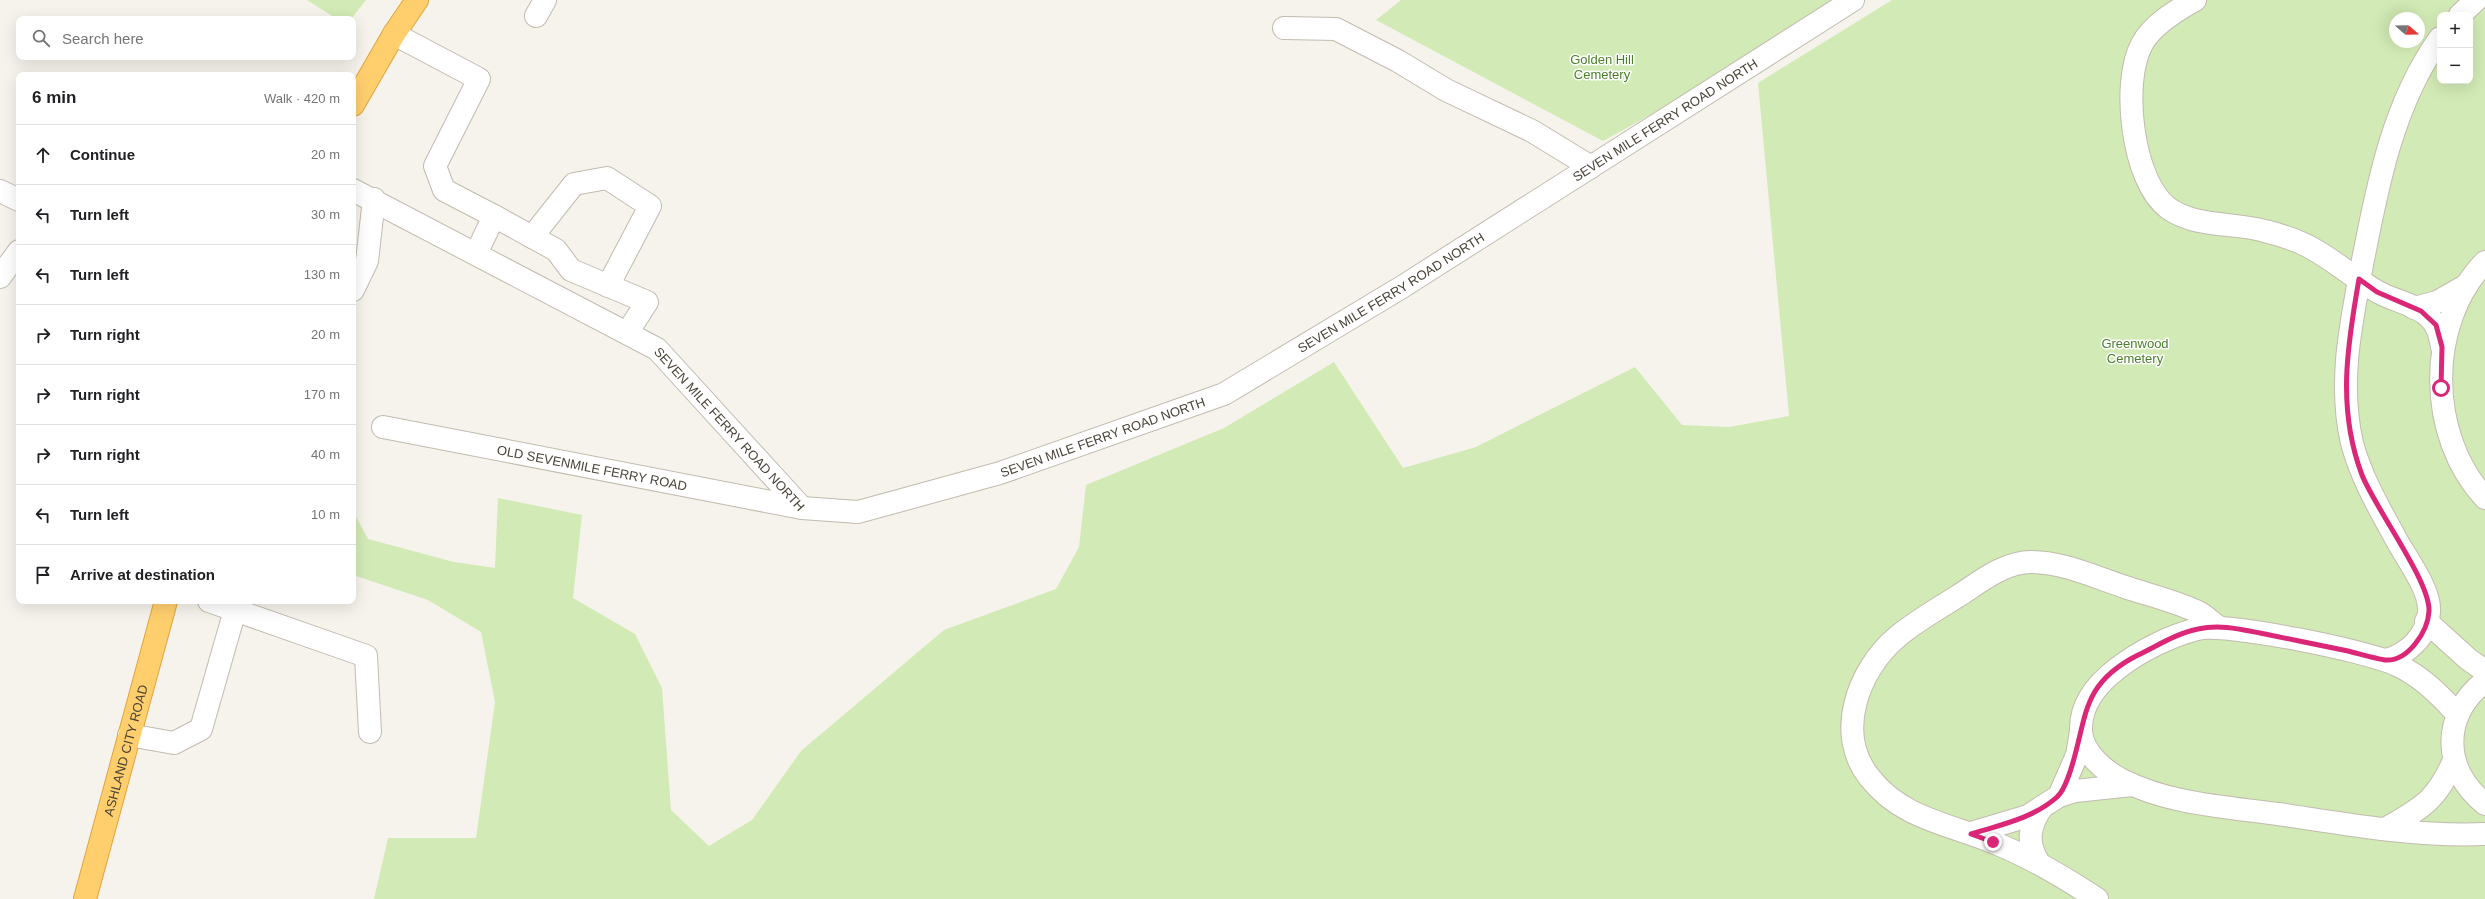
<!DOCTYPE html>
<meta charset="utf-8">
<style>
:root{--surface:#fff;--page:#f2f2f2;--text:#202124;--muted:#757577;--line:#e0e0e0}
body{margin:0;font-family:Arial,sans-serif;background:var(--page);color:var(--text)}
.controls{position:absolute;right:12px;top:12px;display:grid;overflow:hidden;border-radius:8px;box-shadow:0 4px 16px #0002}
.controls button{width:36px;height:36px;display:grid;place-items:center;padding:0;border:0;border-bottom:1px solid var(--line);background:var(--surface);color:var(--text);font:20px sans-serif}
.compass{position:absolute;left:2389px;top:12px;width:36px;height:36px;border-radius:50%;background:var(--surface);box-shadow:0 4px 16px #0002;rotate:110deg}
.stop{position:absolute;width:12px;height:12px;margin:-9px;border:3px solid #db2777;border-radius:50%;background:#fff}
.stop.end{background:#db2777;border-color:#fff;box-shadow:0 1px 4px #0008}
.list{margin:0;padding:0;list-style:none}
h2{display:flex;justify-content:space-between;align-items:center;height:52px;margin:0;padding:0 16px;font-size:17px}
h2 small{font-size:13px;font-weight:400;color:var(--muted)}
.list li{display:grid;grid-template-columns:26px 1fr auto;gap:12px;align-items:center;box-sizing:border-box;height:60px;padding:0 16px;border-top:1px solid var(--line)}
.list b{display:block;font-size:15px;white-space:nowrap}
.list em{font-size:13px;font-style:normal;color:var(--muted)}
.icon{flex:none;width:22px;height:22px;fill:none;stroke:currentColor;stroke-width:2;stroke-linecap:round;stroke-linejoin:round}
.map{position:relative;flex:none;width:2485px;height:899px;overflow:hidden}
.search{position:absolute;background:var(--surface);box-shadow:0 4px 16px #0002;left:16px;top:16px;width:340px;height:44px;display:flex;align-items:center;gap:10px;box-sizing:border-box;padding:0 14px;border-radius:8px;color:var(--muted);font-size:15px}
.panel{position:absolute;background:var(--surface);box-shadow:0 4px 16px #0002;left:16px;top:72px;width:340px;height:532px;border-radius:8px}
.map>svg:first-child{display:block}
.green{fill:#d2eab5;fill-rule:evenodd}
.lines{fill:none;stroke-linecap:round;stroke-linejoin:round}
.minor-casing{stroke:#c2bbae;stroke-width:24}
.highway-casing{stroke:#e0a43c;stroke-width:24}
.minor{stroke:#fff;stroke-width:22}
.highway{stroke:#ffcf6e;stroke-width:22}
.route{stroke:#db2777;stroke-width:5}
.labels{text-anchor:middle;stroke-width:3;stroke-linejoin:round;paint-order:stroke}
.park-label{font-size:13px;fill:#4a7f2a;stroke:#fff}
.street-label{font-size:13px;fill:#4b4439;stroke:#fff}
</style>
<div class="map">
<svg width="2485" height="899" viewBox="0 0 2485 899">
<rect width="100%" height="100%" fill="#f6f3ec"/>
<path class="green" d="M307,0h59l-15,19h-14z
M1401,0h432l-130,86 -100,55 -227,-121z
M1892,0h593v899h-2111l14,-61h88l19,-136 -14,-70 -53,-32 -75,-25v-64l15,28 86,23 41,6 3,-70 84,17 -9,83 62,36 27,54 9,122 38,36 43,-26 49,-69 143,-121 112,-41 23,-42 7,-62 138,-57 110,-66 69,106 73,-21 159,-80 47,58 47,2 60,-11 -31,-333zM2440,15h30v66h-30zM2395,18h24v24h-24z"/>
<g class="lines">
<defs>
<g id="minor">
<path d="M2195,0c-18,10 -43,25 -53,44 -21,38 -10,137 26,164 28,20 65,14 97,23 16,4 33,9 48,18 22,12 42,30 65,43 16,9 38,12 51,25 9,8 11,19 13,30"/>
<path d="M2460,15l16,-15"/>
<path d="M536,16l9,-16"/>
<path d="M1284,28l52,1 62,32 48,29 86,41 59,36"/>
<path d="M394,34l85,45 -44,87 9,24 50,26 -18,38"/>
<path id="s1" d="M353,190l304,159 145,159"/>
<path d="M0,191l19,9"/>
<path d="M494,216l62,34 15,20 76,32 -20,31"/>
<path d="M532,237l42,-53 33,-6 43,28 -42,80"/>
<path d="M2485,262c-59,61 -58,174 0,236"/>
<path d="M0,277l19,-26"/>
<path d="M353,290l14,-29 7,-62"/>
<path d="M2414,308l23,-6 30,-17"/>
<path id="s2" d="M383,427l419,81 56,4 142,-39 224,-79 178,-107 451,-287"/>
<path d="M209,601l157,55 4,76"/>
<path d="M2426,621l42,38 17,12"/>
<path d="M2387,660c21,-7 40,-23 42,-48 2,-22 -23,-54 -33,-73 -17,-31 -35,-62 -44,-96 -14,-60 -1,-120 10,-178 15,-78 31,-162 78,-227"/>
<path d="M2485,681c-44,35 -43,88 0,123"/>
<path d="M2458,715c-18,-20 -37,-39 -61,-50 -29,-14 -171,-43 -200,-36 -27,7 -57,22 -79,39 -20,15 -38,36 -37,63 1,21 23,40 41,49 47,24 104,27 156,34 68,10 137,23 207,20"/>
<path d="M129,735l45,8 27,-14 34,-119"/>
<path d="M2059,796l18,-41 4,-24"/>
<path d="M2387,828c36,-21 50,-28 67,-68"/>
<path d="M1971,833l57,-17 31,-20 16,-5 57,-6"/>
<path d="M2039,863c-13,-20 -10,-37 3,-56"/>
<path d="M2097,899c-33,-22 -65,-41 -102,-56 -45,-19 -93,-24 -125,-65 -36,-44 -12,-108 27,-141 19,-16 41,-28 61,-41 22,-14 46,-34 73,-34 32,0 64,15 94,25 24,8 50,14 73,25 7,3 13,10 19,14"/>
</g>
<g id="highway">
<path d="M353,105l41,-71 23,-34"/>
<path id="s3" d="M85,899l81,-298"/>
</g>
</defs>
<use href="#minor" class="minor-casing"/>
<use href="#highway" class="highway-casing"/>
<use href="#minor" class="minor"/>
<use href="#highway" class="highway"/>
</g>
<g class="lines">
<path class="route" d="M1993,842l-22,-8c29,-9 63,-16 86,-37 7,-6 10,-17 13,-25 18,-54 9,-87 68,-117 19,-9 39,-22 60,-26 21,-5 42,0 62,4 29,6 59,12 88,18 12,3 25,7 37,9 23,2 43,-29 44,-49 1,-30 -54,-103 -67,-136 -25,-66 -15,-128 -3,-196l18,13 44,19 15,14 6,22 -1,41"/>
</g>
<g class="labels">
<g class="park-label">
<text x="1602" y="64">Golden Hill<tspan x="1602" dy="15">Cemetery</tspan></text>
<text x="2135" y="348">Greenwood<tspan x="2135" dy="15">Cemetery</tspan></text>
</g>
<g class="street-label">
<text dy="5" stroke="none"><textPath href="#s2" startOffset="1387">SEVEN MILE FERRY ROAD NORTH</textPath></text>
<text dy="5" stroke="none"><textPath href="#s2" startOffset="1063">SEVEN MILE FERRY ROAD NORTH</textPath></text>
<text dy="5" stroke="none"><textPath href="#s1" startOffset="451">SEVEN MILE FERRY ROAD NORTH</textPath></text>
<text dy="5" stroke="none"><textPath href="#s2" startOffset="739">SEVEN MILE FERRY ROAD NORTH</textPath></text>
<text dy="5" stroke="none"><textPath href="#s2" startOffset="213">OLD SEVENMILE FERRY ROAD</textPath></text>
<text dy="5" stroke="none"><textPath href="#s3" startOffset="154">ASHLAND CITY ROAD</textPath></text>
</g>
</g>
</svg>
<div class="controls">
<button>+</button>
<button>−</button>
</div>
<svg class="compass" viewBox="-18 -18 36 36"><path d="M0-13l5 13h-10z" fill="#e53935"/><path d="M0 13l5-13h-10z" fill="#757577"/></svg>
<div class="stop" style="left:2441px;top:388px"></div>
<div class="stop end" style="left:1993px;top:842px"></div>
<div class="search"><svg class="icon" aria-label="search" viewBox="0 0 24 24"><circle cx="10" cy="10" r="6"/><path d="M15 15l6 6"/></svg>Search here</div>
<section class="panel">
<h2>6 min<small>Walk · 420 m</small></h2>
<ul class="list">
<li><svg class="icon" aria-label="ahead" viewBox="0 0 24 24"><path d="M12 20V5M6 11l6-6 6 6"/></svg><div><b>Continue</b></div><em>20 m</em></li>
<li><svg class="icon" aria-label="left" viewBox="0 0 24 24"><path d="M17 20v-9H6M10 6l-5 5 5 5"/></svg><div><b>Turn left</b></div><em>30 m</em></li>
<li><svg class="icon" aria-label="left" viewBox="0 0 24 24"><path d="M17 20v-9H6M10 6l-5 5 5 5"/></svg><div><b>Turn left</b></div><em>130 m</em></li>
<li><svg class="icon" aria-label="right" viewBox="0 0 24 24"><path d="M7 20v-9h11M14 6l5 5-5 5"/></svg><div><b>Turn right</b></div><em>20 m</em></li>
<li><svg class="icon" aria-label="right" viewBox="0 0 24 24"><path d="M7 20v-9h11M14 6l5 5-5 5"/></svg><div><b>Turn right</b></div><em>170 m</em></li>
<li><svg class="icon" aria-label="right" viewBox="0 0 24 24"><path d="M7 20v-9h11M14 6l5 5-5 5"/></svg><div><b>Turn right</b></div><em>40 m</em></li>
<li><svg class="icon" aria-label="left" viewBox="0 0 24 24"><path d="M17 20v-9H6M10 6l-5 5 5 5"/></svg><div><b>Turn left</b></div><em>10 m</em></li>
<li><svg class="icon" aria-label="arrive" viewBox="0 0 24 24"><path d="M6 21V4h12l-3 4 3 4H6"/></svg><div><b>Arrive at destination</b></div></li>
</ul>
</section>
</div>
